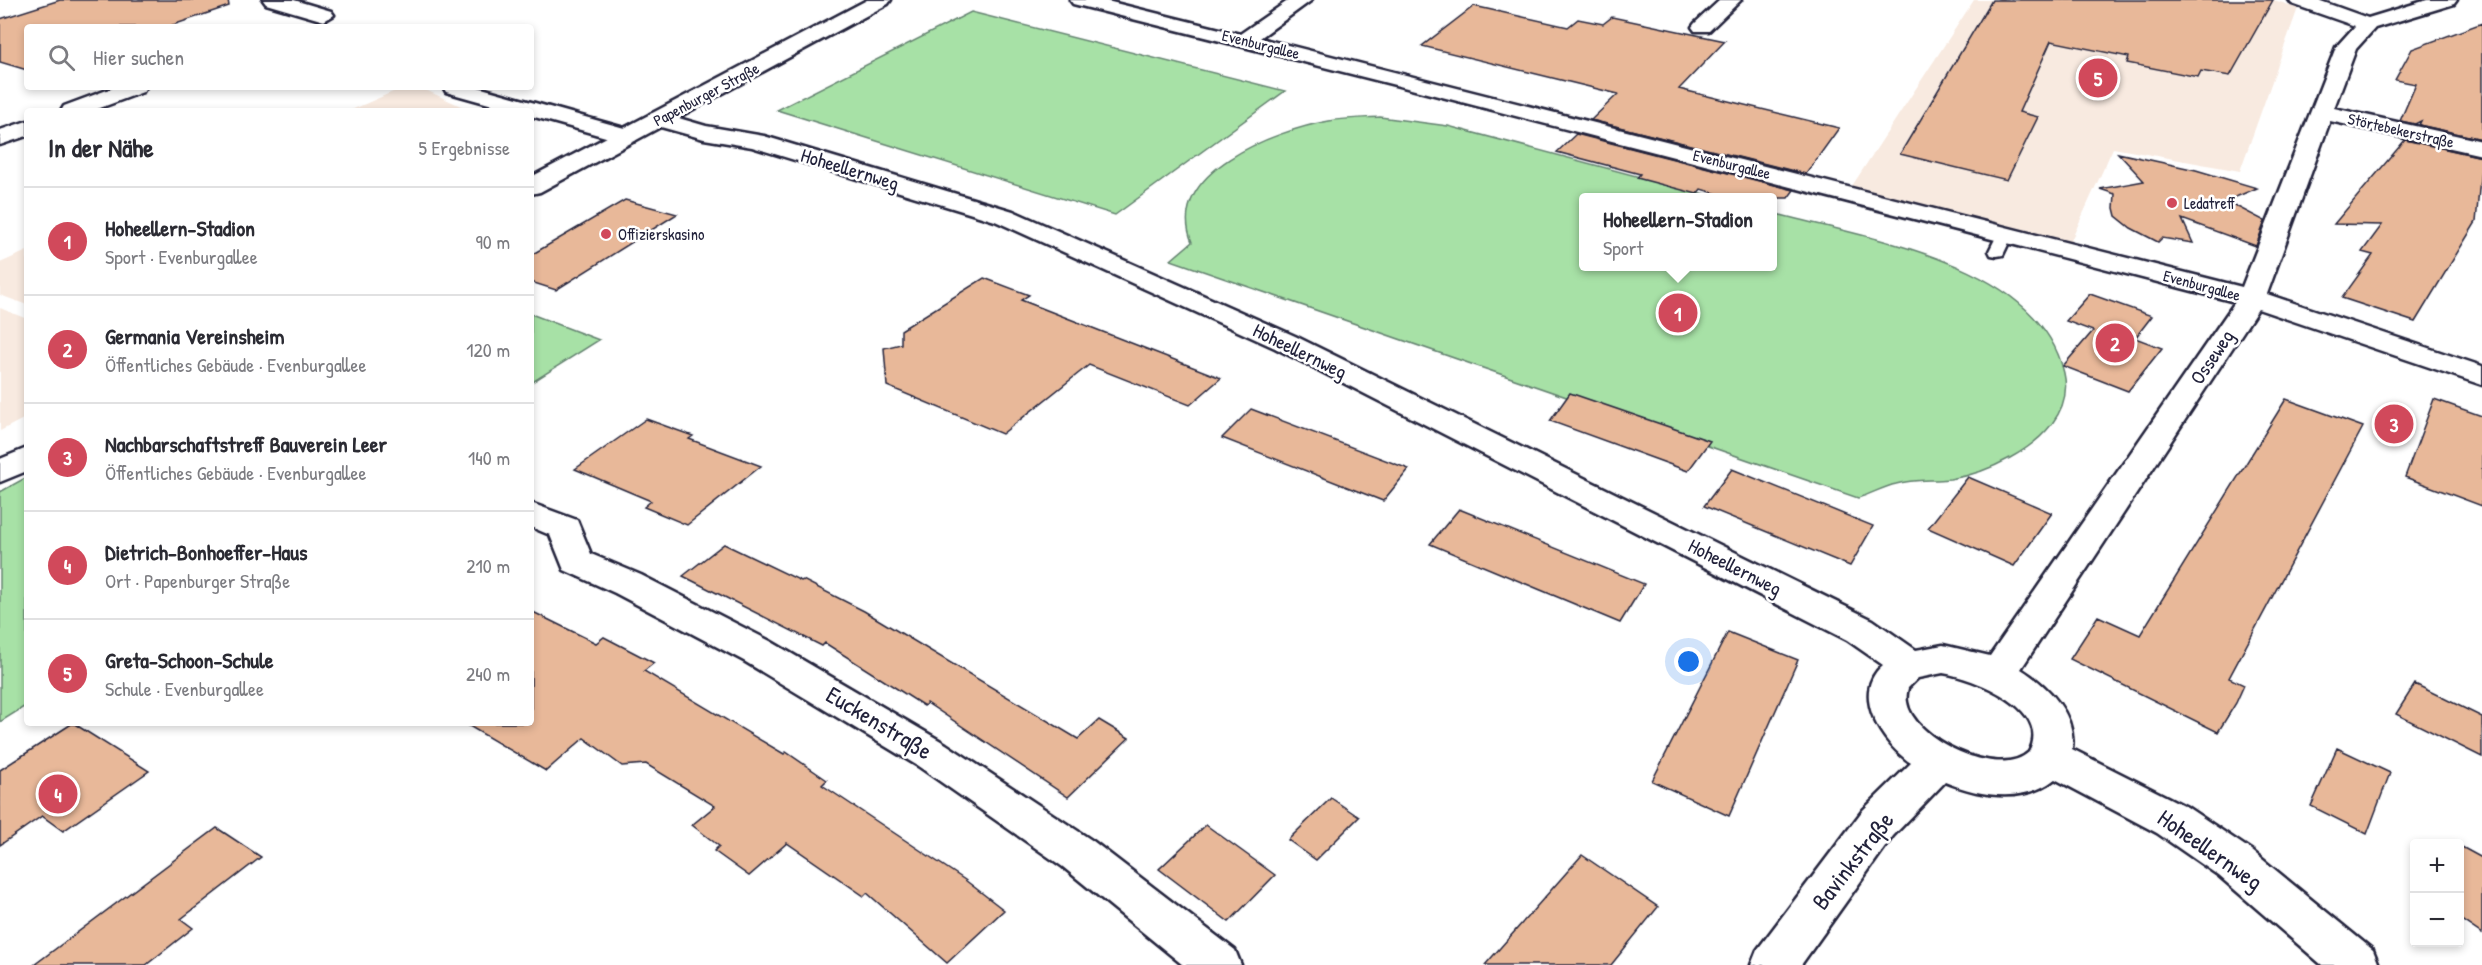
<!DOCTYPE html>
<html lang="de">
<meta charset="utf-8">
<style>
:root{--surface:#fff;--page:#f2f2f3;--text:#2b2b33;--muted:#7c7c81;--line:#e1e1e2;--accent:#d1495b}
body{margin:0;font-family:"Patrick Hand",sans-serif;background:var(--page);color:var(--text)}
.controls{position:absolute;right:18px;bottom:18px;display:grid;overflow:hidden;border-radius:6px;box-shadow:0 3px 9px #0003}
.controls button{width:54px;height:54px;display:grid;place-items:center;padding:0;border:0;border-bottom:2px solid var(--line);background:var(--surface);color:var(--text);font:30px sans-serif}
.you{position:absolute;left:1689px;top:662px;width:21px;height:21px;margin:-15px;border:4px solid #fff;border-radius:50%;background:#1a73e8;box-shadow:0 0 0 9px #1a73e833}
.badge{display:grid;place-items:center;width:39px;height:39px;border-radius:50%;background:var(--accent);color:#fff;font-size:20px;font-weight:700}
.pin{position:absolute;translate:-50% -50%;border:3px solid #fff;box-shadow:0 2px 6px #0006}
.popup{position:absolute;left:1579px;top:193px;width:198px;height:78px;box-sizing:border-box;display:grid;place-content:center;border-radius:6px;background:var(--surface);filter:drop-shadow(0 2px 4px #0005);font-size:20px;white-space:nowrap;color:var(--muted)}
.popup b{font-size:22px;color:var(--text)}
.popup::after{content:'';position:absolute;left:50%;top:100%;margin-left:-12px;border:12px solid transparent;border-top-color:var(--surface)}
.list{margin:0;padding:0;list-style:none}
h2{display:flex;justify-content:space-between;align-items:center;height:78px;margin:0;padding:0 24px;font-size:26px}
h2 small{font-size:20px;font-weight:400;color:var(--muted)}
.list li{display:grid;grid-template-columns:39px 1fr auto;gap:18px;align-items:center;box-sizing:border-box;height:108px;padding:0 24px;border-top:2px solid var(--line)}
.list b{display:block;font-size:22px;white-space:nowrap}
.list p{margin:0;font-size:20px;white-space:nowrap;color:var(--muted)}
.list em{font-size:20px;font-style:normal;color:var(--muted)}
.icon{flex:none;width:33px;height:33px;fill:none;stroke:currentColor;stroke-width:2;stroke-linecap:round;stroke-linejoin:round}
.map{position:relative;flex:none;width:2482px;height:965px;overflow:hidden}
.search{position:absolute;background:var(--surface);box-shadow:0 3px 9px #0003;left:24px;top:24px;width:510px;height:66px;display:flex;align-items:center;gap:15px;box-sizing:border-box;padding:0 21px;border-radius:6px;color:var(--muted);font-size:22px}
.panel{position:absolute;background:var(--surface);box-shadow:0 3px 9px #0003;left:24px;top:108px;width:510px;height:618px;border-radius:6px}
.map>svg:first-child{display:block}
.built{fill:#f8eae0}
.green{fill:#a7e1a6;stroke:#648270;stroke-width:1.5}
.building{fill:#e8b899;stroke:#22223b;stroke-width:1.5}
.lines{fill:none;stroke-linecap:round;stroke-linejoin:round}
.service-casing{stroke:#22223b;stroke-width:5}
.minor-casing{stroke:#22223b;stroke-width:5}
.primary-casing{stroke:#22223b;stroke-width:5}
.service{fill:#fff;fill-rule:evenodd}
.minor{fill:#fff;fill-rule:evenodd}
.primary{fill:#fff;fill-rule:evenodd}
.poi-dot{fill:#d1495b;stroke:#fff;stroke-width:2}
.labels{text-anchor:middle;stroke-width:5;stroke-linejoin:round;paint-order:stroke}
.far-street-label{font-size:16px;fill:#22223b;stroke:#fff}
.far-poi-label{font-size:16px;fill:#22223b;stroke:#fff;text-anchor:start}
.street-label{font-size:20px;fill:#22223b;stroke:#fff}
.near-street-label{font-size:24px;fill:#22223b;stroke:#fff}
</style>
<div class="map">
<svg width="2482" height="965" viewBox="0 0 2482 965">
<rect width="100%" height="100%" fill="#fff"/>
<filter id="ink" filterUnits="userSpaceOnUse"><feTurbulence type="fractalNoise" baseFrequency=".0167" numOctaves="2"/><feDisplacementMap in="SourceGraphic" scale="12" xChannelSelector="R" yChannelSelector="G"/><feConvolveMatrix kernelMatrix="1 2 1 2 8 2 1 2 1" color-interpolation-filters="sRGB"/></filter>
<g filter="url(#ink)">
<path class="built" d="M1974,0h300l24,8 -58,163 -127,-23 -44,97 -219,-56z
M404,87h15l53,24h-123z
M27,251v54l-27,-10v-32z
M0,308l27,11v98l-27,14z"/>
<path class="green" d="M971,12l314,79 -170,124 -338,-105z
M1380,117l68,9 267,71 -131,1v68h188l1,-53c92,25 266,49 291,160 9,39 -23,68 -54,85 -18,10 -39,18 -60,21 -18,2 -36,0 -54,5 -13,3 -25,10 -38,14l-687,-238 21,-18c-29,-70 85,-112 137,-121 17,-3 34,-3 51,-4z
M531,314l68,26 -68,43z
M27,477v228l-27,17v-230z"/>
<path class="building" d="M60,0h168l1,6 -62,21h-140v43l-27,-8v-43z
M1992,0h281l-43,76 -29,-5 -3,6 -71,-14 2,-6 -78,-16 -32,71 19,5 -31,63 -107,-26z
M1474,6l94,21 10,-8 25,5 9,-7 113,24 -46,48 160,39 -33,46 -215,-54 27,-26 -196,-48z
M2482,23v116l-63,-14 2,-4 -6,3 -15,-3 16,-37 -21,-4 17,-31z
M1576,134l218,56 -6,8h-57l-30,-9 -4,5 -60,-16 3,-4 -83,-22z
M2405,140l77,17 -6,65 -61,100 -73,-24 31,-43 -11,-3 20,-27 -48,-1z
M2118,153l78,17 61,18 -31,13 39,20 -9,25 -74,-27 11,24 -31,-5 -4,4 -27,-14 -15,-12 -2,-8 1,-14 -15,-5 44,-8z
M625,200l52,14 -121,76 -25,-8v-27z
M984,278l45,17 -8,5 200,78 -31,27 -101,-40 -87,69 -115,-48 -3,-38 17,-4v-14z
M2090,294l62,22 -17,22 27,10 -34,43 -65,-25 30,-35 -27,-10z
M1570,393l140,48 -22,30 -138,-50z
M2286,399l77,28 -134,251 15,7 -8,18 -18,29 -148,-73 28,-43 42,19z
M2434,399l48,17v90l-77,-29z
M1251,409l158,60 -26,32 -161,-63z
M646,419l47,17 -4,3 72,27 -74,59 -43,-18 7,-6 -76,-32z
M1732,469l141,57 -23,40 -146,-60z
M1968,477l84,36 -38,53 -86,-38z
M1459,509l185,75 -24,39 -190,-79z
M724,544l77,37 2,-1 61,31 214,128 21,-19 30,18 -61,59 -141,-94 -3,3 -99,-63 -3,3 -139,-70z
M531,611l65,32 8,-6 50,26 -10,8 140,83 2,-2 41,28 -5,5 143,95 39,30 -57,53 -80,-70 -3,3 -77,-53 -38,33 -35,-25 5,-5 -27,-21 23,-19 -69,-42 -24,2 -38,-28 -38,33 -82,-48h67z
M1728,632l70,28 -69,156 -77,-35z
M2415,684l67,33v40l-86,-43z
M73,723l76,48 -86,60 -21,-15 -42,29v-75z
M2337,748l53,25 -23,61 -56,-28z
M1331,798l28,19 -43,43 -28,-20z
M1206,825l69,50 -46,47 -70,-53z
M217,828l44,29 -80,62 12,9 -47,37h-112z
M2460,846l22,12v76l-22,-15z
M1582,855l76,52 -47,58h-126z"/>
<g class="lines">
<defs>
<path id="service" d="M2005,229l8,5 -10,21 -6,1 -6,-1 -2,-4 10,-20z"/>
<path id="minor" d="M263,0h31l37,11 3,4 -10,6 -58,-17z
M1070,0h33l137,34 49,-34h23l-52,38 982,249 94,-240 19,-21 -63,-22 -3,-4h29l50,18 59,-18h30l-3,4 -79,24 -19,21 -22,59 148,33v14l-152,-34 -63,173 215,72v19l-224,-76 -237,360c27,17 56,46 51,80l115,58 64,43 122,100 6,15h-57l-103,-89 -62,-43 -102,-54c-32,25 -75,17 -110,3l-52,54 -92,129h-50l6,-15 106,-140 48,-47c-28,-19 -62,-69 -28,-98l-36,-25 -572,-292 -280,-127 -243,-74 -48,-8 -54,-15 -3,-5 3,-5 8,-2 48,14 58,10 249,75 282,125 578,284 43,30 27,-5 47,11 245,-354 -824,-213 -338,-85zM1943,673c30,5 110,35 86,79 -30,29 -117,-14 -122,-50 -1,-5 0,-10 1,-14l10,-10z
M1720,0h21l-32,31h-14l-3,-4 3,-4z
M115,87h31l-3,5 -51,19h-31l3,-5z
M443,87h35l157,44 4,5 -4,5 -8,2 -96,-27v-5h-17l-68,-19z
M27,121v15l-27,9v-15z
M531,503l46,17 14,34 50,21 129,66 176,103 147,97 142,109 6,15h-58l-120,-98 -145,-101 -174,-105 -129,-68 -51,-23 -14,-35 -19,-8z"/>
<path id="primary" d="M867,0h24l-3,4 -348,188 -9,2v-17z
M27,448v23l-27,11v-23z"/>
</defs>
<use href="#service" class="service-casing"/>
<use href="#minor" class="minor-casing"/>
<use href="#primary" class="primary-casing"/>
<use href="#service" class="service"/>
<use href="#minor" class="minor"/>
<use href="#primary" class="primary"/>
</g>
</g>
<g class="poi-dot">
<circle cx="2172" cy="203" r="6"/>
<circle cx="606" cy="234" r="6"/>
</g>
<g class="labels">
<g class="far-street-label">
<text transform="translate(1261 44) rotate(14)" y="6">Evenburgallee</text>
<text transform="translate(706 94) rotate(-28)" y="6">Papenburger Straße</text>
<text transform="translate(2401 130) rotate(13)" y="6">Störtebekerstraße</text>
<text transform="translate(1732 164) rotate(14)" y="6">Evenburgallee</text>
<text transform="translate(2202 285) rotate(15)" y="6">Evenburgallee</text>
</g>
<g class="far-poi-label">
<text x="2184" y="209">Ledatreff</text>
<text x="618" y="240">Offizierskasino</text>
</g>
<g class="street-label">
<text transform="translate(850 169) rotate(17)" y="7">Hoheellernweg</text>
<text transform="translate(1300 351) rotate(26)" y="7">Hoheellernweg</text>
<text transform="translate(2212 357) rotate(-56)" y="7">Osseweg</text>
<text transform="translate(1735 567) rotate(27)" y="7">Hoheellernweg</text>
</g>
<g class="near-street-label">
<text transform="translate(879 723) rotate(31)" y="8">Euckenstraße</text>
<text transform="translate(2210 850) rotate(35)" y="8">Hoheellernweg</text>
<text transform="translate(1853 861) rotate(-52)" y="8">Bavinkstraße</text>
</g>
</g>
</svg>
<div class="controls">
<button>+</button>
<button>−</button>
</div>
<div class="you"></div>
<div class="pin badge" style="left:1678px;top:313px">1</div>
<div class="popup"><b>Hoheellern-Stadion</b>Sport</div>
<div class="pin badge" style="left:2115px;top:343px">2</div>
<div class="pin badge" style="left:2394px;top:424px">3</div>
<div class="pin badge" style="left:58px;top:794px">4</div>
<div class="pin badge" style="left:2098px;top:78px">5</div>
<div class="search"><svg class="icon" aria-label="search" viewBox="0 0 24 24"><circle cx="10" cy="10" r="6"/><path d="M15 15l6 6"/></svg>Hier suchen</div>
<section class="panel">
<h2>In der Nähe<small>5 Ergebnisse</small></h2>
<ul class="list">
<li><span class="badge">1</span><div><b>Hoheellern-Stadion</b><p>Sport · Evenburgallee</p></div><em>90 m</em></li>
<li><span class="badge">2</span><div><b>Germania Vereinsheim</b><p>Öffentliches Gebäude · Evenburgallee</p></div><em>120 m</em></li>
<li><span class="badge">3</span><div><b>Nachbarschaftstreff Bauverein Leer</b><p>Öffentliches Gebäude · Evenburgallee</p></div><em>140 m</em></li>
<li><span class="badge">4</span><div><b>Dietrich-Bonhoeffer-Haus</b><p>Ort · Papenburger Straße</p></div><em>210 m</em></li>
<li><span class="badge">5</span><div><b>Greta-Schoon-Schule</b><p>Schule · Evenburgallee</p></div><em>240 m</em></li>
</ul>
</section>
</div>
